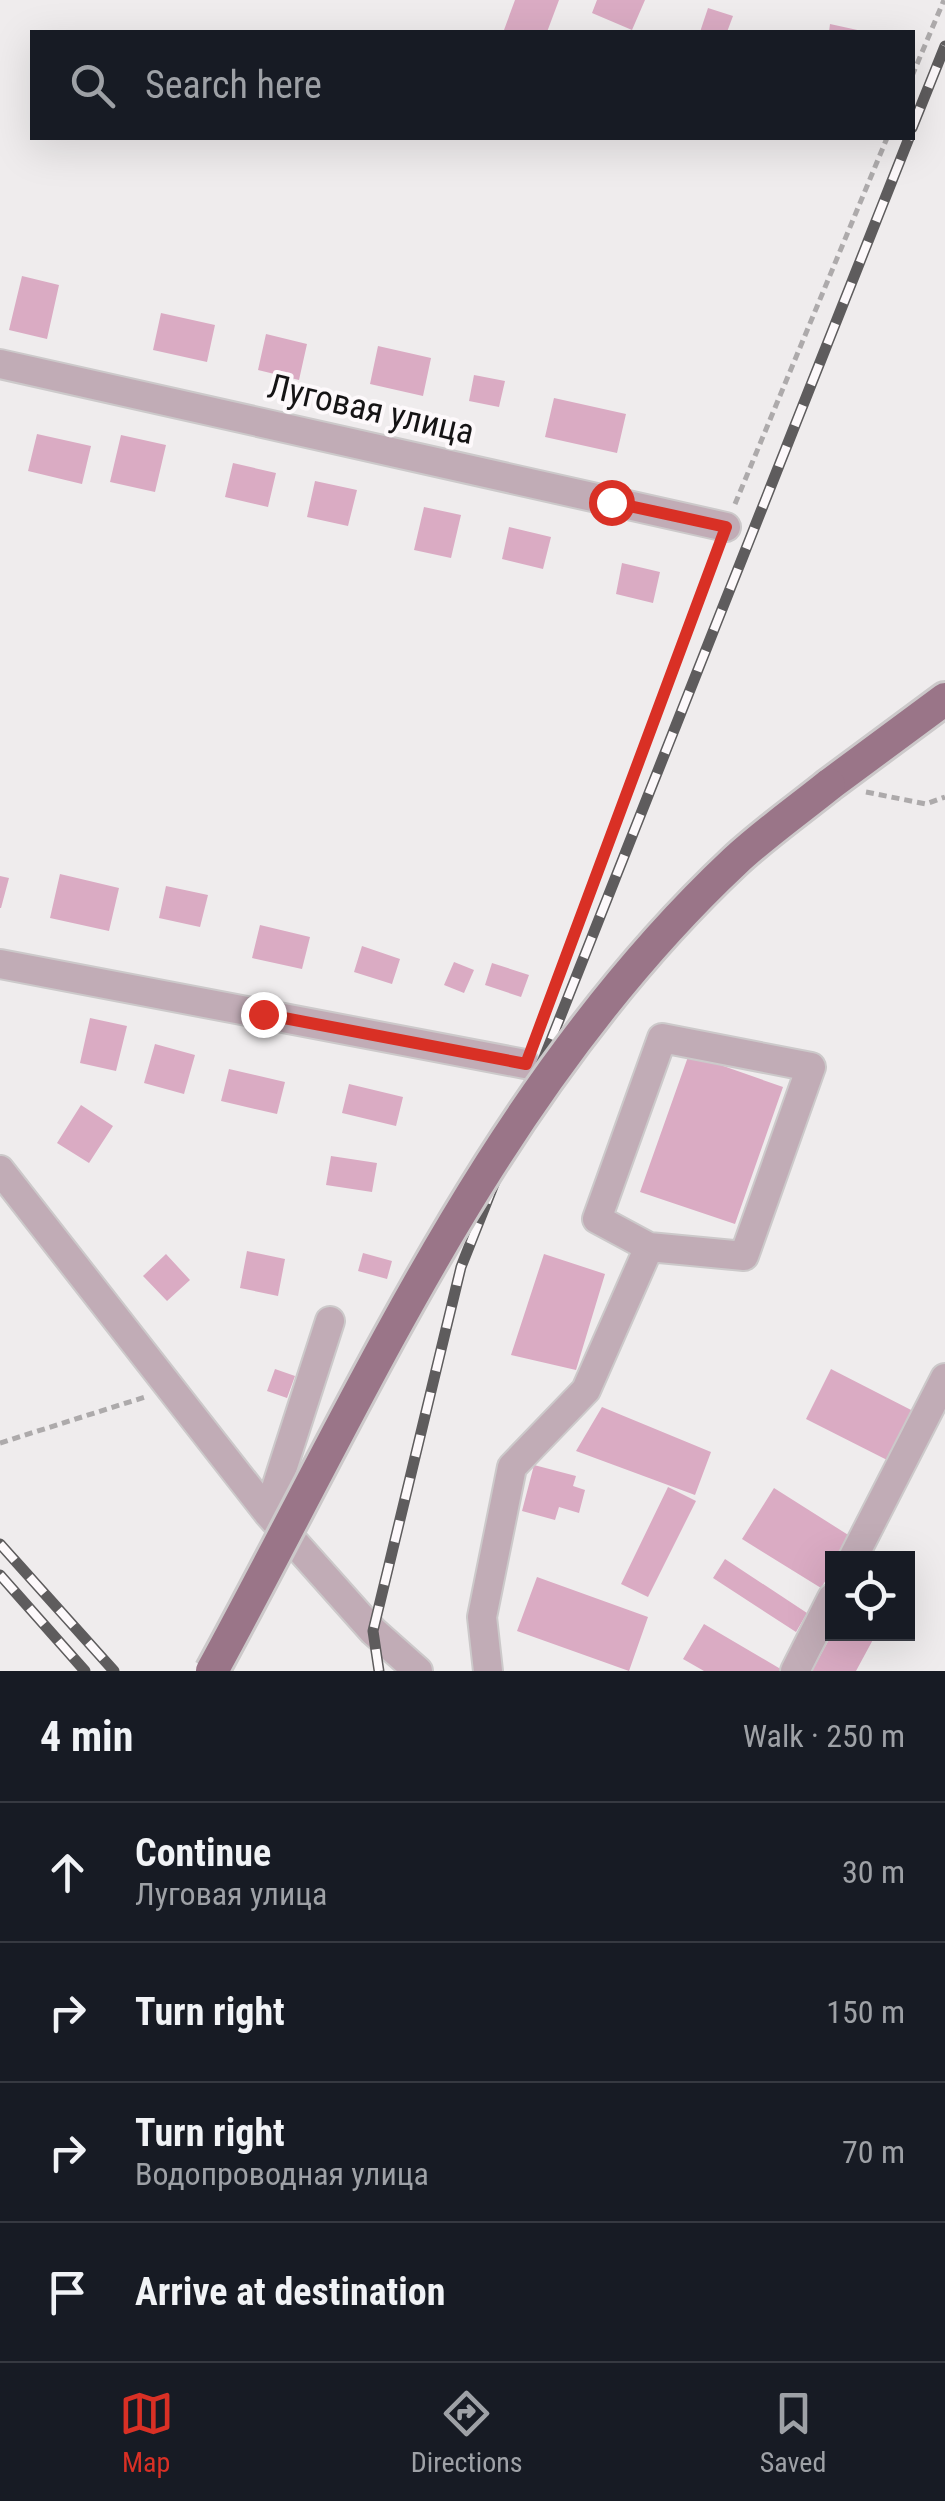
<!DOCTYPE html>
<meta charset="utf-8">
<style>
:root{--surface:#171b24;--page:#242831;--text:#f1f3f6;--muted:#9ea1a6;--line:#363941;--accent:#d93025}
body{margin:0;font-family:"Roboto Condensed",sans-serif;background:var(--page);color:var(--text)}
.controls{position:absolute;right:30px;bottom:30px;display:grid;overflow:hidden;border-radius:0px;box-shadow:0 10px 40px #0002}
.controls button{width:90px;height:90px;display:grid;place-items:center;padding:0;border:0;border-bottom:2px solid var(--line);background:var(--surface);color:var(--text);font:50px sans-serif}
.stop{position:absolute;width:30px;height:30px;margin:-22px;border:8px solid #d93025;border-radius:50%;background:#fff}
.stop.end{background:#d93025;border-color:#fff;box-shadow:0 2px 10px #0008}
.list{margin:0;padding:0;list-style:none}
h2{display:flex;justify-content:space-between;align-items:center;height:130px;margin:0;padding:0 40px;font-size:42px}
h2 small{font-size:32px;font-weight:400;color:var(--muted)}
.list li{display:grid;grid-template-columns:65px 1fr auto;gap:30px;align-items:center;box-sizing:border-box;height:140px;padding:0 40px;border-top:2px solid var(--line)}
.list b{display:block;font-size:38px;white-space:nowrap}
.list p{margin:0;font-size:32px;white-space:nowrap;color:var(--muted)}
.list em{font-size:32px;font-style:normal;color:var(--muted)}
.icon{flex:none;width:55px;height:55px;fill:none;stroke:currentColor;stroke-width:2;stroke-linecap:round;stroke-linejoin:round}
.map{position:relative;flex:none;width:945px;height:1671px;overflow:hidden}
.search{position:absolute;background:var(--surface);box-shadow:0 10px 40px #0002;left:30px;right:30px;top:30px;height:110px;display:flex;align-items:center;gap:25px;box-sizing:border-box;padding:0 35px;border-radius:0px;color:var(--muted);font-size:38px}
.sheet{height:690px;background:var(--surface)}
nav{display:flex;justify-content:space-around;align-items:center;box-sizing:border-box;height:140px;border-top:2px solid var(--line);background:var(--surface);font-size:28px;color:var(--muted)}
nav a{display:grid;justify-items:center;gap:5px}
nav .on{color:var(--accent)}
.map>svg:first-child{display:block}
.building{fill:#daabc3}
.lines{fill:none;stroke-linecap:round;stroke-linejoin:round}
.minor-casing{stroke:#ccc9ca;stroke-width:32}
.major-casing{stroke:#ccc9ca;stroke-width:38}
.path{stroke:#adaaab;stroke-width:5;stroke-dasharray:8 5;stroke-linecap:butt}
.minor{stroke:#c1acb6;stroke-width:28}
.major{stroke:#9a7588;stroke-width:32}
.rail-casing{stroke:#5e5c5d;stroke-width:11}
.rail{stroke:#fdf9fb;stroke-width:8;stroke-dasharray:22;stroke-linecap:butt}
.major-bridge-casing{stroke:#ccc9ca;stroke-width:38;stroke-linecap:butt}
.major-bridge{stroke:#9a7588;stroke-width:32}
.route{stroke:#d93025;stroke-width:12}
.labels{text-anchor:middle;stroke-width:8;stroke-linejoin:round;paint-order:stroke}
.street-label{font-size:35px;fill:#151415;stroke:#fdf9fb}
</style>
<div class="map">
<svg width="945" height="1671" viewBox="0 0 945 1671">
<rect width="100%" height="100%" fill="#efeced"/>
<path class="building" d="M515,0h44l-12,32 -43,-2z
M597,0h48l-13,30 -40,-17z
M708,8l25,8 -6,16h-27z
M830,24l32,7v1h-33z
M22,276l37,9 -12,54 -38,-9z
M161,313l54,12 -8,37 -54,-12z
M266,334l41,10 -8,36 -41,-10z
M378,346l53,12 -8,38 -53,-12z
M474,375l31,6 -6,26 -30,-6z
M554,398l72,16 -9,39 -72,-16z
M37,434l54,12 -9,38 -54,-13z
M121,435l45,10 -11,47 -45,-10z
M233,463l43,10 -8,34 -43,-10z
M315,481l42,9 -9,36 -41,-9z
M424,507l37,8 -10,43 -37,-8z
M509,527l42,10 -8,32 -41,-10z
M622,563l38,9 -7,31 -37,-9z
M60,874l59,14 -10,43 -59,-13z
M0,876l9,2 -8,30h-1z
M166,886l42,9 -8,32 -41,-9z
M260,925l50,12 -8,32 -50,-11z
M362,946l38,13 -8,25 -38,-12z
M454,962l20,8 -10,23 -20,-8z
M492,963l37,12 -8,22 -36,-12z
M90,1018l37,8 -11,45 -36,-8z
M155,1044l40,11 -11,39 -40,-11z
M689,1054l94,33 -48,137 -95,-32z
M229,1069l56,13 -8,32 -56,-13z
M349,1084l54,13 -7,29 -54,-13z
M81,1105l32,21 -24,37 -32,-20z
M331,1156l46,7 -5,29 -46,-7z
M247,1251l38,8 -7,37 -38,-8z
M363,1253l29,8 -5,18 -29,-8z
M166,1254l24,26 -23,21 -24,-25z
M544,1254l61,20 -29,96 -65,-15z
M275,1369l20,7 -8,22 -20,-7z
M831,1369l86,44 -26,49 -85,-43z
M602,1407l109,45 -16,43 -119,-44z
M534,1465l42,11 -3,10 12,4 -6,23 -20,-6 -4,13 -33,-9z
M668,1487l28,14 -48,96 -27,-13z
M774,1488l79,50 -13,20h-8v12l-11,18 -79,-49z
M725,1559l82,54 -11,19 -83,-54z
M537,1577l111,40 -19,54 -112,-40z
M704,1624l80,47h-80l-21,-12z
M832,1634h44l-20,37h-44z"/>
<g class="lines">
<defs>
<path id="minor" d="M0,364l726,163
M0,964l525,100
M662,1038l149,29 -67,189 -95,-9 -52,-28z
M0,1170l268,343 105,118 45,40
M268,1513l62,-192
M853,1558l92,-180
M488,1671l-6,-54 30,-150 74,-77 63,-143
M795,1671l37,-73"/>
<path id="major" d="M829,785l116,-86"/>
</defs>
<use href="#minor" class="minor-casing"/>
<use href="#major" class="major-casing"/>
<path class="path" d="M912,76l32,-76
M735,504l152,-366
M866,792l60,12 19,-7
M533,1042l184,-491
M0,1443l145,-46"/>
<use href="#minor" class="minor"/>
<use href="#major" class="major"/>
<defs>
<path id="rail" d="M912,128l33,-82
M0,1544l114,127
M0,1575l85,96
M379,1671l-6,-40 88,-364 448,-1129"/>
</defs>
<use href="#rail" class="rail-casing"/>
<use href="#rail" class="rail"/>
<defs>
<path id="major-bridge" d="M212,1671c154,-282 284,-586 523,-810 29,-27 63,-51 94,-76"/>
</defs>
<use href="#major-bridge" class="major-bridge-casing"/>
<use href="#major-bridge" class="major-bridge"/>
</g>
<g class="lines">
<path class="route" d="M263,1014l263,50 200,-537 -115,-25"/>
</g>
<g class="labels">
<g class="street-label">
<text transform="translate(371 409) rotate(13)" y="12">Луговая улица</text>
</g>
</g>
</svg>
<div class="controls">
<button><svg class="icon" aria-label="locate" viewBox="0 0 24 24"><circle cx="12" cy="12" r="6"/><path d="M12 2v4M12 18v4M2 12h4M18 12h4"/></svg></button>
</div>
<div class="stop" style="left:611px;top:502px"></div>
<div class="stop end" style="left:263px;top:1014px"></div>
<div class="search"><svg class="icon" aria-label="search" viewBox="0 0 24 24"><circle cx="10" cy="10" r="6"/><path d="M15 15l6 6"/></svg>Search here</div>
</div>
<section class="sheet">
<h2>4 min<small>Walk · 250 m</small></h2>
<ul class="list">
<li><svg class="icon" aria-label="ahead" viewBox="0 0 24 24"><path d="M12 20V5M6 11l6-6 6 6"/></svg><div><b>Continue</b><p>Луговая улица</p></div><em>30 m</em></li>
<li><svg class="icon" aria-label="right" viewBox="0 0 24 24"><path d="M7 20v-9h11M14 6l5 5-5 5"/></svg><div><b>Turn right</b></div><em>150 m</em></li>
<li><svg class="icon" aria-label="right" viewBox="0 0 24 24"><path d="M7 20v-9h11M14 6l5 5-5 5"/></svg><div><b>Turn right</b><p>Водопроводная улица</p></div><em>70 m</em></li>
<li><svg class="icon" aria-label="arrive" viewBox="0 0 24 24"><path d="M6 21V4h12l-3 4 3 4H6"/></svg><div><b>Arrive at destination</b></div></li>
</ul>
</section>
<nav>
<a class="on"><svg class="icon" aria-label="map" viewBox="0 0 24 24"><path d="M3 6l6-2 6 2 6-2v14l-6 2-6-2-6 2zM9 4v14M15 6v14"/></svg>Map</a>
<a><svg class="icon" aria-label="directions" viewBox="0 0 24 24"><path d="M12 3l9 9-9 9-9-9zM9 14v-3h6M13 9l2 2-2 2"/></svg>Directions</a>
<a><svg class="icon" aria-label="saved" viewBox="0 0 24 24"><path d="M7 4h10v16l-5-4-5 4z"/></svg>Saved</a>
</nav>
